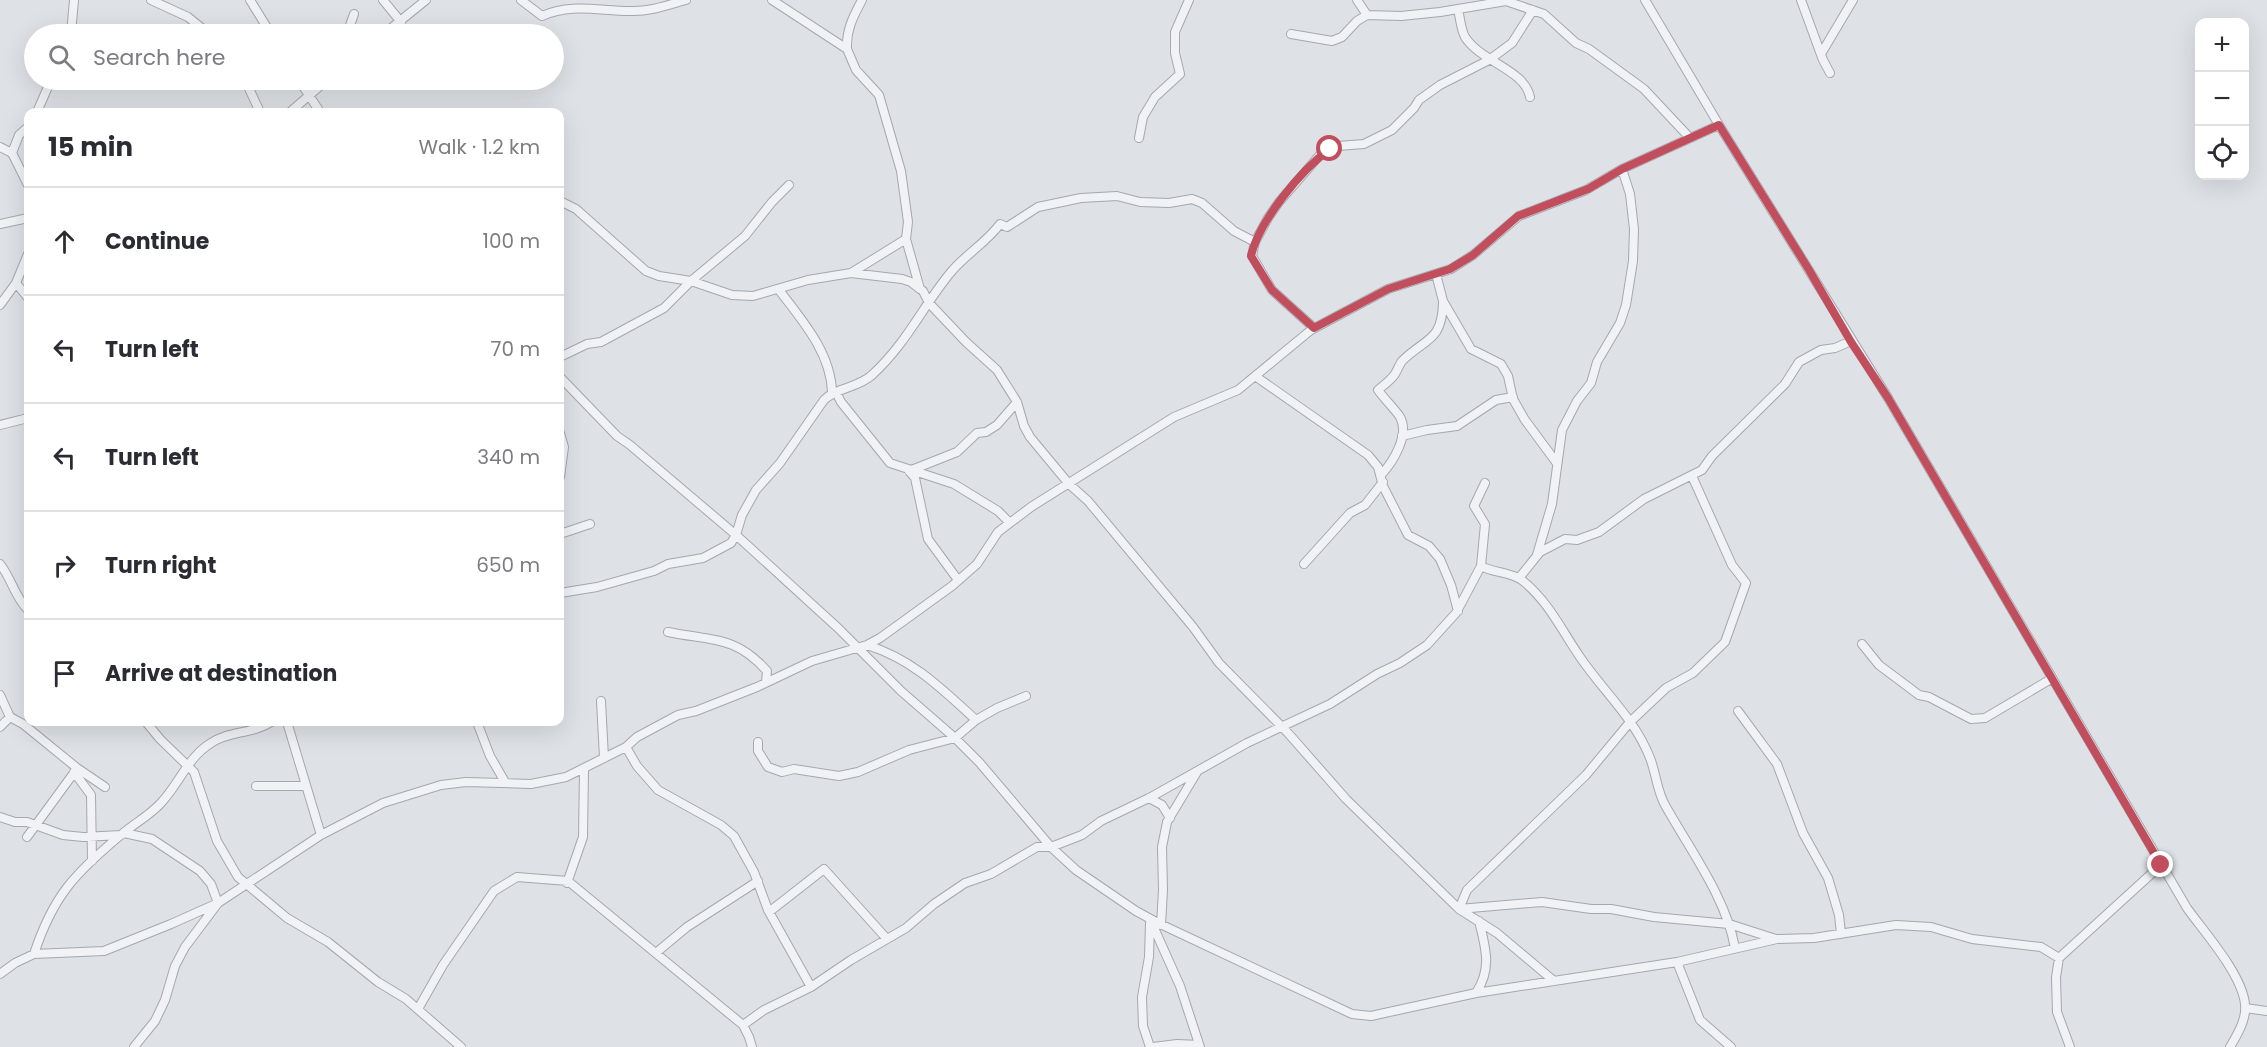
<!DOCTYPE html>
<meta charset="utf-8">
<style>
:root{--surface:#fff;--page:#f2f2f3;--text:#2b2b33;--muted:#7c7c81;--line:#e1e1e2}
body{margin:0;font-family:Poppins,sans-serif;background:var(--page);color:var(--text)}
.controls{position:absolute;right:18px;top:18px;display:grid;overflow:hidden;border-radius:12px;box-shadow:0 6px 24px #0002}
.controls button{width:54px;height:54px;display:grid;place-items:center;padding:0;border:0;border-bottom:2px solid var(--line);background:var(--surface);color:var(--text);font:30px sans-serif}
.stop{position:absolute;width:18px;height:18px;margin:-14px;border:4px solid #c04e5d;border-radius:50%;background:#fff}
.stop.end{background:#c04e5d;border-color:#fff;box-shadow:0 2px 6px #0008}
.list{margin:0;padding:0;list-style:none}
h2{display:flex;justify-content:space-between;align-items:center;height:78px;margin:0;padding:0 24px;font-size:26px}
h2 small{font-size:20px;font-weight:400;color:var(--muted)}
.list li{display:grid;grid-template-columns:39px 1fr auto;gap:18px;align-items:center;box-sizing:border-box;height:108px;padding:0 24px;border-top:2px solid var(--line)}
.list b{display:block;font-size:22px;white-space:nowrap}
.list em{font-size:20px;font-style:normal;color:var(--muted)}
.icon{flex:none;width:33px;height:33px;fill:none;stroke:currentColor;stroke-width:2;stroke-linecap:round;stroke-linejoin:round}
.map{position:relative;flex:none;width:2267px;height:1047px;overflow:hidden}
.search{position:absolute;background:var(--surface);box-shadow:0 6px 24px #0002;left:24px;top:24px;width:540px;height:66px;display:flex;align-items:center;gap:15px;box-sizing:border-box;padding:0 21px;border-radius:33px;color:var(--muted);font-size:22px}
.panel{position:absolute;background:var(--surface);box-shadow:0 6px 24px #0002;left:24px;top:108px;width:540px;height:618px;border-radius:12px}
.map>svg:first-child{display:block}
.lines{fill:none;stroke-linecap:round;stroke-linejoin:round}
.street-casing{stroke:#a4a8af;stroke-width:10}
.street{stroke:#f0f2f5;stroke-width:8}
.route{stroke:#c04e5d;stroke-width:8}
</style>
<div class="map">
<svg width="2267" height="1047" viewBox="0 0 2267 1047">
<rect width="100%" height="100%" fill="#dee1e6"/>
<g class="lines">
<defs>
<path id="street" d="M151,0l37,17 21,17
M250,0l21,34
M383,0l18,22
M521,0l21,16c29,-13 57,-5 88,-5 19,1 38,-6 56,-11
M772,0l75,49 9,21 23,25 22,76 7,51 -2,17 14,50 3,2 6,12 37,39 31,28 20,32 7,24 6,11 39,47 19,17 105,126 26,36 69,70 58,66 113,110 83,-7 49,7h20l43,8 75,7 47,15
M1357,0l10,15
M1645,0l74,125 169,273 299,510c17,24 55,66 58,96 2,15 -8,31 -15,43
M1801,0l22,60 7,13
M1458,9c2,9 3,21 7,28 16,25 60,33 65,60
M71,34l3,-34
M347,34l7,-20
M384,34l42,-34
M1291,34l41,7 10,-4 15,-16 10,-6 34,1 39,-4 66,-11 38,13 32,29 13,6 55,40 45,48
M847,49c-1,-19 6,-32 15,-49
M1821,54l32,-54
M245,80l15,32
M299,80l21,32
M37,112l14,-32
M290,112l37,-32
M1139,138l4,-21 12,-20 25,-23 -5,-21v-21l14,-32
M0,147l12,6 16,32
M12,153l7,-18 9,-8
M560,201l16,8 70,62 13,5 32,5 41,14 21,1 55,-16 43,-7 51,6 9,3 9,7
M0,224l28,-6
M851,273l55,-34
M1436,274l7,27 28,48 30,15 7,12 5,23 12,21 31,42
M16,283l12,15
M779,290c23,30 52,63 53,102
M0,305l16,-22 12,-29
M1314,328l-42,-38 -20,-34 3,-14 13,-24 11,-16 40,-46 19,-10 26,-2 28,-14 22,-22 5,-8 21,-15 49,-25 23,-17 21,-33
M560,357l27,-13 14,-2 63,-34 27,-27 54,-45 27,-34 17,-17
M1255,376l113,79 10,12 5,19 25,49 21,11 11,13 11,26 7,26
M560,377l57,59 13,9 106,90 102,93 63,63 54,47 24,24 72,85 25,23 60,41 22,12 194,91 19,2 105,-23 201,-31 100,-23 37,-1 82,-13 35,2 41,12 69,8 18,11 102,-93
M836,392l5,10 49,61 64,21 44,27 12,12
M0,425l28,-7
M560,433l4,14 -4,30
M1402,436l25,-6 30,-4 39,-26 17,-3
M1381,475c12,-13 29,-40 19,-58 -6,-9 -15,-17 -22,-27 6,-5 13,-10 17,-16 3,-5 4,-9 7,-13 23,-23 40,-19 41,-58
M560,534l30,-10
M1537,555l15,-51 10,-74 15,-29 14,-18 6,-21 23,-39 6,-18 7,-44 1,-32 -4,-35 -8,-25
M0,564c12,15 14,32 28,46
M1304,564l46,-51 15,-8 18,-23
M1481,566c12,7 31,6 42,15 26,21 39,50 57,76 23,34 55,62 70,101 6,15 7,33 15,47 25,45 61,92 70,143
M1519,578l21,-26 25,-13 12,1 22,-8 45,-33 58,-29 10,-14 73,-72 14,-22 22,-12 14,-2 16,-7
M958,580l-30,-41 -13,-61 -6,-7 48,-19 20,-19 9,-1 11,-7 20,-23
M560,593l37,-6 57,-16 14,-7 35,-6 28,-15 5,-8 6,-20 14,-25 24,-27 44,-63c13,-13 34,-12 48,-25 35,-32 50,-68 79,-103 15,-18 35,-29 49,-48l7,3 31,-20 43,-9 36,-2 23,6 29,1 23,-4 10,4 32,28 21,11
M668,632c43,9 67,3 99,39l-1,11
M1862,644l17,21 40,30 10,2 42,22 14,-1 66,-39
M867,645c45,14 74,43 109,75
M0,695l10,22 13,7 54,44 28,19
M601,701l3,57
M1738,711l39,53 26,69 25,45 11,37 2,19
M146,722l14,17 34,33 23,69 21,36 49,41 41,24 50,40 28,17 55,48
M287,722l34,113
M477,722l13,34 15,26
M0,727l10,-10
M758,742v9l10,16 14,5 12,-3 45,7 19,-4 51,-22 46,-12 21,-18 21,-12 29,-12
M626,747l11,19 21,24 63,35 13,11 20,36 14,38 43,77
M74,772l17,23 1,66
M256,786h50
M1149,798l13,7 8,13
M0,817l15,5h12l36,13 20,2 38,-2
M124,833l28,6 48,32 11,13 7,19 -33,44 -10,19 -10,34 -10,21 -21,26
M27,837l49,-67
M567,883l16,-46 1,-67
M769,912l55,-43 63,70
M1150,919l30,67 20,61
M1150,923l-1,34 -7,40 1,29 7,21
M1161,925l2,-35 -1,-43 5,-25 30,-50
M657,952l30,-25 71,-46
M34,954c19,-58 41,-81 88,-120 12,-10 28,-19 39,-31 18,-19 27,-46 50,-60 17,-12 42,-9 60,-21
M2059,958l-3,19 1,35 13,35
M1677,962l23,58 31,27
M0,974l15,-11 19,-9 70,-3 67,-27 47,-21 103,-68 62,-32 58,-18 25,-3 65,2 35,-7 60,-30 11,-10 41,-22 18,-4 61,-24 55,-26 55,-16 13,-7 72,-52 25,-22 21,-32 33,-25 143,-90 64,-27 73,-60 77,-41 63,-20 22,-14 46,-39 67,-26 36,-21 97,-44
M1554,981l-57,-48 -38,-24 8,-19 119,-115 44,-53 36,-34 27,-15 32,-31 21,-59 -14,-18 -40,-89
M1476,993c16,-24 10,-44 3,-72
M2245,1008l22,3
M418,1009l25,-44 51,-74 23,-14 51,4 175,144 6,12 3,10
M743,1025l21,-15 47,-23 40,-27 55,-32 28,-24 31,-21 26,-9 46,-27h14l31,-12 19,-14 50,-24 96,-54 83,-39 47,-30 23,-11 27,-18 29,-32 25,-47 4,-42 -11,-18 11,-23
M1153,1047l24,-3 22,1"/>
</defs>
<use href="#street" class="street-casing"/>
<use href="#street" class="street"/>
</g>
<g class="lines">
<path class="route" d="M1330,149c-29,21 -71,72 -79,107l21,34 42,38 74,-39 62,-20 23,-14 45,-39 70,-27 34,-20 97,-44 90,145 42,72 37,56 273,467"/>
</g>
</svg>
<div class="controls">
<button>+</button>
<button>−</button>
<button><svg class="icon" aria-label="locate" viewBox="0 0 24 24"><circle cx="12" cy="12" r="6"/><path d="M12 2v4M12 18v4M2 12h4M18 12h4"/></svg></button>
</div>
<div class="stop" style="left:1330px;top:149px"></div>
<div class="stop end" style="left:2161px;top:865px"></div>
<div class="search"><svg class="icon" aria-label="search" viewBox="0 0 24 24"><circle cx="10" cy="10" r="6"/><path d="M15 15l6 6"/></svg>Search here</div>
<section class="panel">
<h2>15 min<small>Walk · 1.2 km</small></h2>
<ul class="list">
<li><svg class="icon" aria-label="ahead" viewBox="0 0 24 24"><path d="M12 20V5M6 11l6-6 6 6"/></svg><div><b>Continue</b></div><em>100 m</em></li>
<li><svg class="icon" aria-label="left" viewBox="0 0 24 24"><path d="M17 20v-9H6M10 6l-5 5 5 5"/></svg><div><b>Turn left</b></div><em>70 m</em></li>
<li><svg class="icon" aria-label="left" viewBox="0 0 24 24"><path d="M17 20v-9H6M10 6l-5 5 5 5"/></svg><div><b>Turn left</b></div><em>340 m</em></li>
<li><svg class="icon" aria-label="right" viewBox="0 0 24 24"><path d="M7 20v-9h11M14 6l5 5-5 5"/></svg><div><b>Turn right</b></div><em>650 m</em></li>
<li><svg class="icon" aria-label="arrive" viewBox="0 0 24 24"><path d="M6 21V4h12l-3 4 3 4H6"/></svg><div><b>Arrive at destination</b></div></li>
</ul>
</section>
</div>
